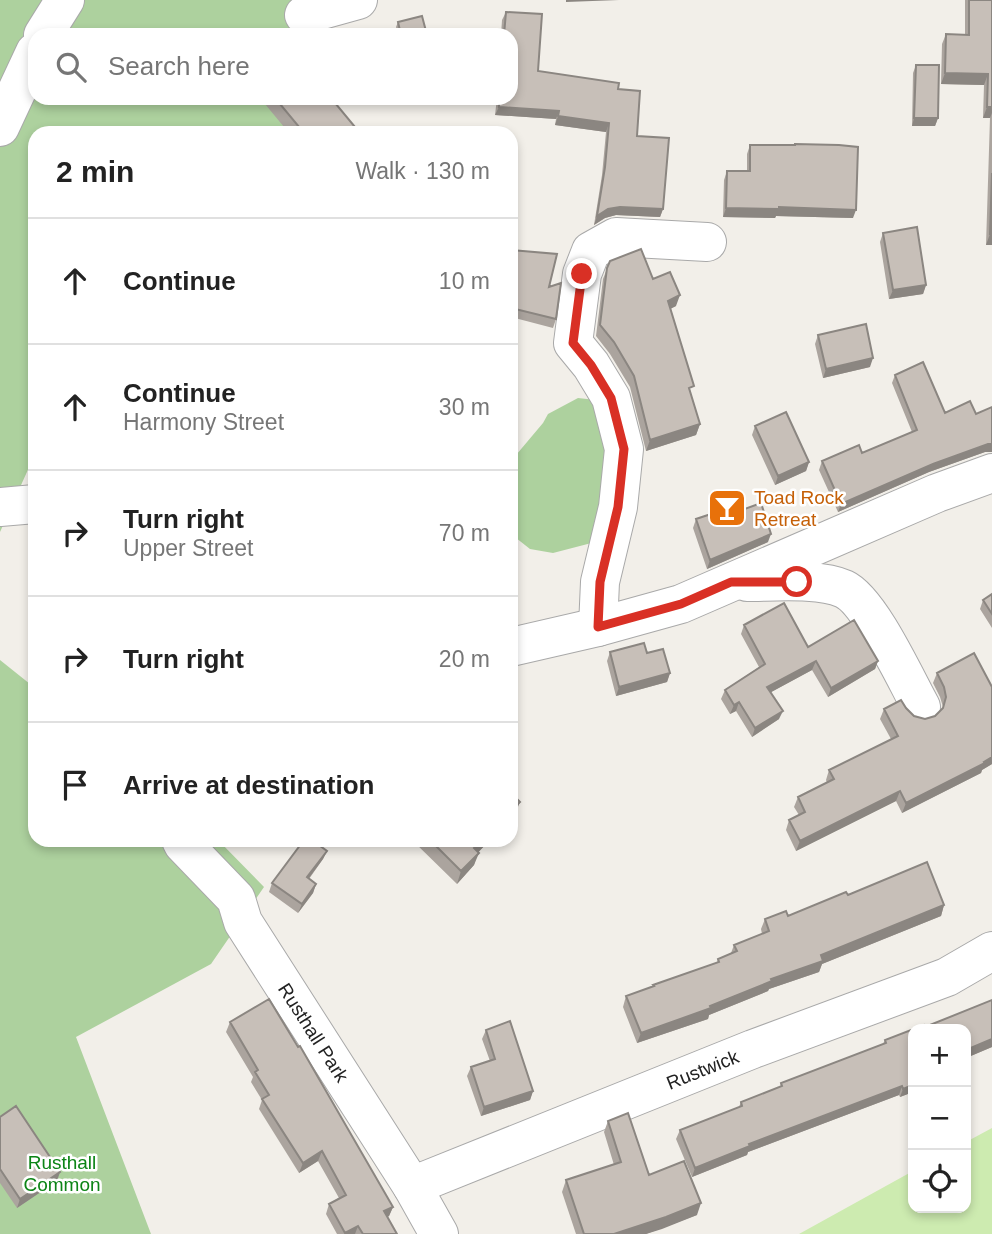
<!DOCTYPE html>
<meta charset="utf-8">
<style>
:root{--surface:#fff;--page:#f6f6f6;--text:#222;--muted:#767676;--line:#e0e0e0}
body{margin:0;font-family:Arial,sans-serif;background:var(--page);color:var(--text)}
.controls{position:absolute;right:21px;bottom:21px;display:grid;overflow:hidden;border-radius:14px;box-shadow:0 4px 10px #0003}
.controls button{width:63px;height:63px;display:grid;place-items:center;padding:0;border:0;border-bottom:2px solid var(--line);background:var(--surface);color:var(--text);font:35px sans-serif}
.stop{position:absolute;width:21px;height:21px;margin:-16px;border:5px solid #d93025;border-radius:50%;background:#fff}
.stop.end{background:#d93025;border-color:#fff;box-shadow:0 2px 7px #0008}
.list{margin:0;padding:0;list-style:none}
h2{display:flex;justify-content:space-between;align-items:center;height:91px;margin:0;padding:0 28px;font-size:30px}
h2 small{font-size:23px;font-weight:400;color:var(--muted)}
.list li{display:grid;grid-template-columns:46px 1fr auto;gap:21px;align-items:center;box-sizing:border-box;height:126px;padding:0 28px;border-top:2px solid var(--line)}
.list b{display:block;font-size:26px;white-space:nowrap}
.list p{margin:0;font-size:23px;white-space:nowrap;color:var(--muted)}
.list em{font-size:23px;font-style:normal;color:var(--muted)}
.icon{flex:none;width:38px;height:38px;fill:none;stroke:currentColor;stroke-width:2;stroke-linecap:round;stroke-linejoin:round}
.map{position:relative;flex:none;width:992px;height:1234px;overflow:hidden}
.search{position:absolute;background:var(--surface);box-shadow:0 4px 10px #0003;left:28px;top:28px;width:490px;height:77px;display:flex;align-items:center;gap:18px;box-sizing:border-box;padding:0 24px;border-radius:21px;color:var(--muted);font-size:26px}
.panel{position:absolute;background:var(--surface);box-shadow:0 4px 10px #0003;left:28px;top:126px;width:490px;height:721px;border-radius:21px}
.map>svg:first-child{display:block}
.grass{fill:#cdebb0}
.forest{fill:#add19e}
.lines{fill:none;stroke-linecap:round;stroke-linejoin:round}
.minor-casing{stroke:#a9a9a9;stroke-width:40}
.minor{stroke:#fff;stroke-width:38}
.wall{fill:#aba49e}
.shaded-wall{fill:#8b8681}
.building{fill:#c7bfb8;stroke:#8b8681;stroke-width:2}
.route{stroke:#d93025;stroke-width:9}
.labels{text-anchor:middle;stroke-width:5;stroke-linejoin:round;paint-order:stroke}
.food-label{font-size:19px;fill:#c56008;stroke:#fff;text-anchor:start}
.street-label{font-size:19px;fill:#222;stroke:#fff}
.park-label{font-size:19px;fill:#0c8416;stroke:#fff}
</style>
<div class="map">
<svg width="992" height="1234" viewBox="0 0 992 1234">
<rect width="100%" height="100%" fill="#f2efe9"/>
<path class="grass" d="M992,1128v106h-193l114,-63v37h53v-66z"/>
<path class="forest" d="M0,0h343l-25,7v28h-283v63h281l-1,35h-280v321l-35,78z
M578,398l18,2 11,11 -4,129 -50,13 -23,-4 -19,-15v-73l32,-38 5,-9z
M0,660l35,28v152h183l46,47 -53,77 -135,73 75,197h-151z"/>
<g class="lines">
<defs>
<g id="minor">
<path d="M304,15l54,-15"/>
<path d="M43,35l22,-35"/>
<path d="M0,127l35,-75"/>
<path d="M0,507l35,-3"/>
<path d="M747,582c27,0 73,-4 97,7 26,12 62,91 77,118"/>
<path d="M598,627l2,-45 18,-75 6,-58 -13,-51 -20,-33 -18,-22 9,-69 9,-23 25,-14 91,5"/>
<path d="M511,647l87,-20 83,-23 256,-111 55,-20"/>
<path id="s1" d="M181,840l2,4 53,55 7,23 169,264 27,48"/>
<path id="s2" d="M412,1186l341,-137 194,-72 45,-26"/>
</g>
</defs>
<use href="#minor" class="minor-casing"/>
<use href="#minor" class="minor"/>
</g>
<path class="wall" d="M965,0h27v245h-6l4,-127h-7l1,-33 -43,-1 1,-40 4,-10 19,1z
M506,12l32,59 80,18 19,47 26,73 -3,8 -44,-2 -11,3 -11,7 8,-50 4,-43 -51,-7 1,-6 -61,-4 2,-17h14v-63h-10l1,-15z
M398,22l29,13h-29l-2,-8z
M916,65l22,53 -3,8h-23l1,-53z
M260,98h71l29,35h-71z
M750,145l103,73 -77,-2 -1,2 -52,-1 1,-37 3,-9h20v-17z
M883,233l43,52 -3,9 -34,5 -9,-57z
M511,250l38,37 7,32 -3,9 -42,-11z
M610,261l43,18 23,27 -6,3 21,85 9,30 -4,11 -50,16 -16,-64 -20,-33 -14,-18 7,-57z
M818,335l52,32 -47,11 -8,-34z
M895,375l50,38 31,1 16,-7v45h-7l-56,20 -91,40 -19,-42 3,-9 40,-8 50,-21 -20,-49z
M755,426l54,36 -3,9 -31,14 -23,-50z
M731,514l37,28 -61,27 -14,-41 3,-9z
M992,594v34l-12,-19 3,-9z
M744,625l64,22 70,14 -3,8 -47,28 -16,-27 -41,22 8,27 -27,18 -16,-26 -6,3 -9,-15 4,-9 34,-23 -18,-33z
M610,652l37,1 23,20 -3,9 -51,14 -9,-35z
M937,673l55,14v77l-10,6 -1,3 -79,40 -6,-12 -100,50 -10,-21 3,-10 10,-5 -5,-8 4,-10 29,-14 -1,-3 3,-10 62,-31 -11,-20 4,-10 22,-1 8,8 11,3 10,-3 7,-7 1,-2 -3,-10 -7,-14z
M412,840h78l-12,12 -4,13 -17,19z
M327,851l-4,8 -14,20 7,5 -3,9 -15,20 -29,-21 3,-9z
M848,895l96,10 -3,11 -119,48 -3,8 -50,17 -1,2 -59,24 -1,4 -71,24 -14,-36 3,-11 27,-9v-2l64,-22 1,-4 13,-6 3,-8 28,-11 -1,-5 4,-10 23,-3z
M992,1000v47l-26,11v-29l-53,63 -13,5 -1,-2 -151,57 -1,3 -55,22 -16,-38 4,-9 59,-23 2,-5 39,-15 1,-4 102,-39 2,-4 40,-13z
M230,1022l163,185 -4,9 -2,1 10,17h-60l-11,-20 3,-10 10,-6 -21,-37 -19,12 -40,-64 3,-9 -11,-18 2,-5 -27,-45z
M486,1030l47,61 -3,9 -49,16 -14,-40 4,-9 19,-6 -8,-22z
M0,1117l57,64 -40,27 -17,-25z
M608,1121l41,54 48,40 -51,19h-70l-14,-42 4,-12 48,-15 -10,-33z"/>
<path class="shaded-wall" d="M566,0h53l-53,2z
M945,73l43,1 -4,11 -43,-1z
M499,107l60,4 -3,8 -61,-4z
M987,107h5v6l-2,5h-7z
M558,116l51,7 -3,9 -51,-7z
M914,118h24l-3,8h-23z
M620,207l43,2 -3,8 -44,-2 -11,3 -11,7 3,-9 11,-7z
M779,207l77,3 -3,8 -77,-2 -1,2 -52,-1 3,-9z
M990,234h2v11h-6z
M926,285l-3,9 -34,5 4,-9z
M680,295l-4,11 -12,6 4,-11z
M873,358l-3,9 -47,11 3,-9z
M700,424l-4,11 -50,16 4,-11z
M988,444h4v8h-7l-56,20 -91,40 3,-8 92,-40z
M809,462l-3,9 -31,14 3,-9z
M771,534l-3,8 -61,27 3,-9z
M816,661l-4,9 -48,26 3,-9z
M878,661l-3,8 -47,28 3,-9z
M670,673l-3,9 -51,14 3,-9z
M739,702l-3,9 -6,3 4,-9z
M783,711l-4,8 -27,18 3,-9z
M992,757v7l-10,6 -1,3 -79,40 4,-10z
M900,791l-4,10 -100,50 4,-10z
M520,802l-5,12 -4,5v-9z
M482,840h8l-20,21 4,-13z
M327,851l-4,8 -20,27 4,-9z
M479,853l-5,12 -17,19 4,-13z
M316,884l-3,9 -15,20 4,-9z
M944,905l-3,11 -119,48 -3,8 -50,17 -1,2 -59,24 -1,4 -71,24 4,-10 69,-27 61,-27 50,-24z
M992,1039v8l-26,11v-8z
M913,1085v7l-13,5 3,-8z
M902,1086l-3,9 -151,57 -1,3 -55,22 3,-9 54,-24z
M533,1091l-3,9 -49,16 3,-9z
M322,1151l-4,10 -19,12 4,-10z
M60,1172l-3,9 -40,27 3,-9z
M701,1203l-4,12 -35,14 -16,5h-32z
M393,1207l-4,9 -9,5 4,-10z
M358,1226l-3,8h-10v-1z"/>
<path class="building" d="M969,0h23v107h-5l1,-33 -43,-1 1,-39 23,1z
M506,12l36,2 -4,57 81,12 -1,6 22,2 -3,45 32,2 -6,71 -43,-2 -12,2 -11,7 8,-49 4,-44 -51,-7 1,-5 -60,-4v-9h12v-63h-7z
M422,16l5,19h-26l-3,-13z
M916,65h23l-1,53h-24z
M275,98h56l29,35h-56z
M795,144l44,1 19,2 -2,63 -77,-3v2l-53,-1 1,-37h23v-26h45z
M992,173v61h-2z
M917,227l9,58 -33,5 -10,-57z
M641,249l12,30 17,-7 10,23 -12,6 26,85 -5,2 11,36 -50,16 -16,-64 -20,-34 -14,-17 7,-57 3,-7z
M511,250l46,4 -8,33 12,-4 -5,36 -45,-11z
M866,324l7,34 -47,11 -8,-34z
M923,362l22,51 25,-12 6,13 16,-7v37h-4l-55,20 -92,40 -19,-43 37,-16 3,8 55,-23 -22,-55z
M786,412l23,50 -31,14 -23,-50z
M761,503l10,31 -61,26 -14,-41 33,-11 2,6z
M992,594v20l-9,-14z
M784,603l24,44 46,-27 24,41 -47,27 -15,-27 -49,26 16,24 -28,17 -16,-26 -5,3 -9,-15 40,-26 -21,-39z
M644,643l3,10 16,-4 7,24 -51,14 -9,-35z
M974,653l18,34v70l-8,5 1,1 -79,40 -6,-12 -100,50 -11,-21 16,-8 -7,-15 36,-18 -5,-9 69,-34 -14,-27 17,-9 5,8 8,8 11,3 10,-3 8,-8 3,-11 -2,-10 -7,-14z
M511,793l9,9 -9,8z
M304,840h8l15,11 -20,26 9,7 -14,20 -30,-21z
M430,840h52l-8,8 5,5 -18,18z
M927,862l17,43 -123,50 2,6 -52,18 1,2 -62,25 1,2 -70,25 -15,-37 28,-10 -1,-1 66,-23 -1,-3 19,-8 -3,-6 35,-14 -4,-12 21,-8 2,5 58,-24 2,3z
M269,999l29,48 2,-1 93,161 -9,4 13,23h-34l-5,-8 -13,7 -16,-29 17,-9 -24,-44 -19,12 -41,-64 7,-4 -14,-23 3,-2 -28,-48z
M992,1000v39l-26,11v-21h-53v56l-10,4 -1,-3 -153,58 1,2 -55,22 -15,-38 62,-24 -1,-4 41,-16 -1,-3 105,-40 -1,-3 39,-15 1,2z
M510,1021l23,70 -49,16 -13,-40 24,-8 -9,-29z
M16,1106l44,66 -40,27 -20,-30v-52z
M628,1113l21,62 35,-14 17,42 -35,14 -52,17h-30l-18,-54 55,-18 -13,-41z"/>
<g class="lines">
<path class="route" d="M582,274l-9,69 18,22 20,33 13,51 -6,58 -18,75 -2,45 83,-23 50,-22h66"/>
</g>
<defs>
<symbol id="bar-square" viewBox="-11 -11 22 22"><rect x="-9" y="-9" width="18" height="18" rx="4" fill="#e8710a" stroke="#fff"/><path d="M-6-5H6L.8 .8V4.5H3.5V6h-7V4.5H-.8V.8Z" fill="#fff"/></symbol>
</defs>
<g fill-rule="evenodd">
<use href="#bar-square" x="705" y="486" width="44" height="44"/>
</g>
<g class="labels">
<g class="food-label">
<text x="754" y="504">Toad Rock<tspan x="754" dy="22">Retreat</tspan></text>
</g>
<g class="street-label">
<text dy="7" stroke="none"><textPath href="#s1" startOffset="236">Rusthall Park</textPath></text>
<text dy="7" stroke="none"><textPath href="#s2" startOffset="313">Rustwick</textPath></text>
</g>
<g class="park-label">
<text x="62" y="1169">Rusthall<tspan x="62" dy="22">Common</tspan></text>
</g>
</g>
</svg>
<div class="controls">
<button>+</button>
<button>−</button>
<button><svg class="icon" aria-label="locate" viewBox="0 0 24 24"><circle cx="12" cy="12" r="6"/><path d="M12 2v4M12 18v4M2 12h4M18 12h4"/></svg></button>
</div>
<div class="stop" style="left:797px;top:582px"></div>
<div class="stop end" style="left:582px;top:274px"></div>
<div class="search"><svg class="icon" aria-label="search" viewBox="0 0 24 24"><circle cx="10" cy="10" r="6"/><path d="M15 15l6 6"/></svg>Search here</div>
<section class="panel">
<h2>2 min<small>Walk · 130 m</small></h2>
<ul class="list">
<li><svg class="icon" aria-label="ahead" viewBox="0 0 24 24"><path d="M12 20V5M6 11l6-6 6 6"/></svg><div><b>Continue</b></div><em>10 m</em></li>
<li><svg class="icon" aria-label="ahead" viewBox="0 0 24 24"><path d="M12 20V5M6 11l6-6 6 6"/></svg><div><b>Continue</b><p>Harmony Street</p></div><em>30 m</em></li>
<li><svg class="icon" aria-label="right" viewBox="0 0 24 24"><path d="M7 20v-9h11M14 6l5 5-5 5"/></svg><div><b>Turn right</b><p>Upper Street</p></div><em>70 m</em></li>
<li><svg class="icon" aria-label="right" viewBox="0 0 24 24"><path d="M7 20v-9h11M14 6l5 5-5 5"/></svg><div><b>Turn right</b></div><em>20 m</em></li>
<li><svg class="icon" aria-label="arrive" viewBox="0 0 24 24"><path d="M6 21V4h12l-3 4 3 4H6"/></svg><div><b>Arrive at destination</b></div></li>
</ul>
</section>
</div>
